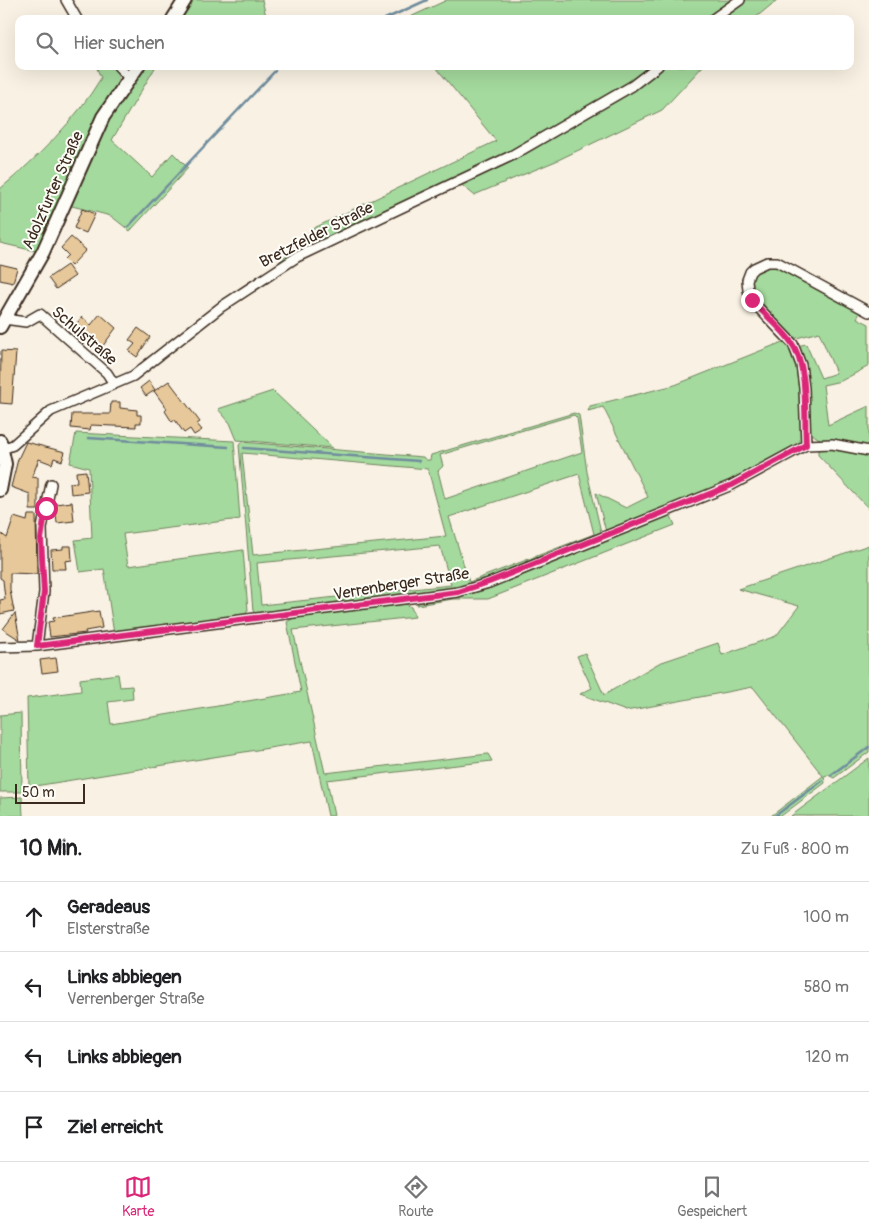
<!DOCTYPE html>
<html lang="de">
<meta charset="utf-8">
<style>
:root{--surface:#fff;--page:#f2f2f2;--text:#202124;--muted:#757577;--line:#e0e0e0;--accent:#db2777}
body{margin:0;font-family:Pangolin,sans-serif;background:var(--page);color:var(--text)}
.scale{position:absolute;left:15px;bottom:12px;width:70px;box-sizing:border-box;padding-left:5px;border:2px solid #3b2a1e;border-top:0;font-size:14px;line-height:18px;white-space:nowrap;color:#3b2a1e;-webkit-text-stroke:4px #fdfcf7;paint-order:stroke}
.stop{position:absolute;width:15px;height:15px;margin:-11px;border:4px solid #db2777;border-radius:50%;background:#fff}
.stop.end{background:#db2777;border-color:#fff;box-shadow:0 1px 5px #0008}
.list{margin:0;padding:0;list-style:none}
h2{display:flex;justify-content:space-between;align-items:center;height:65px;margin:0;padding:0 20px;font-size:21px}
h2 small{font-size:16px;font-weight:400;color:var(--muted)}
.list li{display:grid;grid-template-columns:32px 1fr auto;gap:15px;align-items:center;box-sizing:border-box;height:70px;padding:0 20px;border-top:1px solid var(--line)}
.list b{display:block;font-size:19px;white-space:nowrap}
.list p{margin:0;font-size:16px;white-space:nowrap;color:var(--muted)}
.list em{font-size:16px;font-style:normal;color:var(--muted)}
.icon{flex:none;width:28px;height:28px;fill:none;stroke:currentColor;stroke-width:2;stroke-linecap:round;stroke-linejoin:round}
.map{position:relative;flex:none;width:869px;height:816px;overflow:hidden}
.search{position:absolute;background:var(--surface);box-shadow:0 5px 20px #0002;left:15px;right:15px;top:15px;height:55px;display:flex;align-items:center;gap:12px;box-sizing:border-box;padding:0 18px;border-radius:10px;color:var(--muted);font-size:19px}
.sheet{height:345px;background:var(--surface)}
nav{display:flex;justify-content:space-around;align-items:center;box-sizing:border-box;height:70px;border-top:1px solid var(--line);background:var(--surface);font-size:14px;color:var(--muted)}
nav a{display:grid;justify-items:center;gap:2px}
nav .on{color:var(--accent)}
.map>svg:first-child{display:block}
.green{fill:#a4da9d;stroke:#70825e;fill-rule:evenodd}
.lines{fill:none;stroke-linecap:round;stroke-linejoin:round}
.stream{stroke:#6f8c9d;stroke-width:2.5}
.building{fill:#e7c89a;stroke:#3b2a1e}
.minor-casing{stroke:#3b2a1e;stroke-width:12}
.secondary-casing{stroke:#3b2a1e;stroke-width:16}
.minor{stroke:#fdfcf7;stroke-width:9}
.secondary{stroke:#fdfcf7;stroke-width:12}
.route{stroke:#db2777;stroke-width:6}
.labels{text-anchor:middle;stroke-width:4;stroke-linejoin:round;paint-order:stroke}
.street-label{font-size:16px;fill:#3b2a1e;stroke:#fdfcf7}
</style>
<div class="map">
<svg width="869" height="816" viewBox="0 0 869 816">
<rect width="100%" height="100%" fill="#f9f2e4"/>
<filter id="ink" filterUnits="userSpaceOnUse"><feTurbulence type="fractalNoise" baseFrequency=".02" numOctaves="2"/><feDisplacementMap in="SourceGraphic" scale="10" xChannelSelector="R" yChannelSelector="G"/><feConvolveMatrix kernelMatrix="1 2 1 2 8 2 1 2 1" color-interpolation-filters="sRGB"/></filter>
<g filter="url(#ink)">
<path class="green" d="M191,0h71l4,16 -3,3h-84z
M447,0h330l-23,19h-348z
M96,66h18l4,8v10l-79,168 -39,-9v-54c38,-32 75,-68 101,-111z
M143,66h13l-44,74 40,37 21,-24 15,15 -58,63 -19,-15 -43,-11 39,-87z
M435,66h268l-41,44 -106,51 -82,34 -16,-13 -195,96 49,-49 184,-88z
M768,265l10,2 83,44 -4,7 12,6v42l-28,15 -18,4 5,40 41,-19v42c-16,-3 -49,-2 -59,-17l-13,-85 9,-2 15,34 15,-5 -17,-41 -26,7c-4,-6 -8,-11 -13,-16 -14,-16 -36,-28 -25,-52z
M785,341l14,27 2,19 1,55 -6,6 -66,34 -124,50 -10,-39 30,15 22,-11 -45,-90 -15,4 2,-5 85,-21z
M273,391l60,57 -96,-8 -7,-17 -12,-14z
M574,413l5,2 8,57 14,60 -1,3 -113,46 -32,9 -199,24 -3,-3 -14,-166 3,-3 181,15 3,3h4l1,-5zM574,415l3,3 5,34 -137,47 -7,-28 5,-5 -3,-11zM242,453l186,16 18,67 -193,19zM579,474l15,60 -125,48 -20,-65zM440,546l11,39 -190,20 -4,-42z
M76,433l158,8 6,78 -117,15 5,32 115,-16 5,60 -4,6 -130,18 -10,-65 -24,3 -5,-32 17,-2 -3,-70 -19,-5z
M831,447l38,7v55l-51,-54v-7z
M670,514l5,11 -187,74h-35l-36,6 2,-3 38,-6z
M869,545v207l-35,26 -6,-3 -4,1 1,7 -44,33h-10l52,-40 -70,-89 -127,24 -46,-17 12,-6 -15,-32 8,-3 19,42 55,-32 59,-20 4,12 54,-19 23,-30 -61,-17z
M406,604l5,3 4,10 -122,13 32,143 163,-19 4,7 -165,19 7,36h-6l-16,-75 -283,46 -2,-89 54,-7 -1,-12 38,-5 2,13 12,-1 1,13 -25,3 3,22 190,-32 -14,-70 8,-5z
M21,713l1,79h-22v-77z
M869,758v58h-78z
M22,797l1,19h-23v-18z"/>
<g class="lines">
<path class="stream" d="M385,19l42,-19
M128,227l147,-156
M88,438l140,9
M244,448l175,13
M831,775l38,-28
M775,816l47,-35"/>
</g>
<path class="building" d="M82,209l13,5 -9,19 -12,-5z
M71,237l15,13 -15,16 -7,-7 4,-4 -7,-7z
M0,264l17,4 -4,15 -13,-3z
M67,265l8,11 -19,13 -8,-11z
M100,314l16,14 -14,19 -17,-9 -12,-10 9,-11 9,8z
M138,328l12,9 -13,20 -8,-6 6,-7 -6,-4z
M1,351l15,1 -4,52 -12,-1z
M149,381l6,9 -9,6 -6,-8z
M169,381l31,41 -3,2 5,6 -8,5 -4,-6 -6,4 -9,-13 -3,2 -7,-11 2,-2 -13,-18z
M111,402h9v6l17,2v5h4v8h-5v4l-45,-2 -1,5 -19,-2 1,-14h38z
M26,442l39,10 -3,9 -8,-3 -2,6 -13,-5 -7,18 6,1v32h-8v-16l-19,-7 7,-28z
M86,471l2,21 -17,2 -1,-11 7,-1 -1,-10z
M72,502l2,19 -17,2 -2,-19z
M28,515h8l1,59 -27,-1v17l4,21 -14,3v-14l5,-1 -2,-19 -3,-2v-45l7,5 7,-21 13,4z
M63,546h8l1,14 -7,1 1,8h-14l-1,-19 12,-1z
M99,611l3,17 -17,3 1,2 -36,4 -2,-15 6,-1 -1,-3z
M15,613l5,27 -17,-11z
M56,658l2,13 -16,2 -2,-13z"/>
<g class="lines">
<defs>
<path id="minor" d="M66,0l11,19
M713,19l27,-19
M118,66l11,12
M4,319l22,3 14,-8 67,59 7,11
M806,445l-2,-57 -3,-23 -8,-21 -42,-44 -3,-10 -1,-10 3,-8 4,-4 13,-6h10l92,50
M2,449l11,-4 38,-34 82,-35 88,-69 76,-50 214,-101 121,-70 26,-20
M37,646l7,-54 -2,-64 9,-44
M0,647l37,-1 421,-54 31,-9 243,-98 74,-40 26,-1 37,7"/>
<path id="secondary" d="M173,19l12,-19
M0,327l43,-75 60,-135 35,-51
M0,441l5,23 -5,26"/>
</defs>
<use href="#minor" class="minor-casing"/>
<use href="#secondary" class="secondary-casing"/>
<use href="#minor" class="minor"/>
<use href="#secondary" class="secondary"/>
</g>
</g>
<g class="lines" filter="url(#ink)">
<path class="route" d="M46,508l-5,31 3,53 -7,54 421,-54 31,-10 243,-97 74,-40c-2,-30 3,-79 -15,-103 -11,-16 -27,-27 -39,-42"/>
</g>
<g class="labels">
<g class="street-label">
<text transform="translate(52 190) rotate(-66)" y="6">Adolzfurter Straße</text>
<text transform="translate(316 234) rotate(-27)" y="6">Bretzfelder Straße</text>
<text transform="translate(85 335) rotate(41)" y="6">Schulstraße</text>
<text transform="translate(401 583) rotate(-9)" y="6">Verrenberger Straße</text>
</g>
</g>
</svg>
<div class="scale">50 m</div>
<div class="stop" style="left:46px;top:508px"></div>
<div class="stop end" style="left:752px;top:300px"></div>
<div class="search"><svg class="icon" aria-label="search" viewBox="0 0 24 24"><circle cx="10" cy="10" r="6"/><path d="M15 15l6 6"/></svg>Hier suchen</div>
</div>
<section class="sheet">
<h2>10 Min.<small>Zu Fuß · 800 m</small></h2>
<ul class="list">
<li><svg class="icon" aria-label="ahead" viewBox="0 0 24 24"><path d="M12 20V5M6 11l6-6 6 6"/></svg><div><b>Geradeaus</b><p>Elsterstraße</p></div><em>100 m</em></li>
<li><svg class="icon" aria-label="left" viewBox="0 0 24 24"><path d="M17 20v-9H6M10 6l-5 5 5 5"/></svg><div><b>Links abbiegen</b><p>Verrenberger Straße</p></div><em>580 m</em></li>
<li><svg class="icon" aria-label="left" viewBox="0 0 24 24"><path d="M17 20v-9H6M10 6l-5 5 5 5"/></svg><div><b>Links abbiegen</b></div><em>120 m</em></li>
<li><svg class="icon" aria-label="arrive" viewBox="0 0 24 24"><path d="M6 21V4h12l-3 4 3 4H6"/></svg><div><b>Ziel erreicht</b></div></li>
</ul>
</section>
<nav>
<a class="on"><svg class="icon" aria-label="map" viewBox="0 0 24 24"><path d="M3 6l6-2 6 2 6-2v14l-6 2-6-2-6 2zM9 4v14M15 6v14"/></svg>Karte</a>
<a><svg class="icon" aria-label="directions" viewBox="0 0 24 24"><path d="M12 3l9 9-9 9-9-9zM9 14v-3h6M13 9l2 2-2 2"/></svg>Route</a>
<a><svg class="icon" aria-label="saved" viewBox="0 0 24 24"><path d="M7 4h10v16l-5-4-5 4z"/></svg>Gespeichert</a>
</nav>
